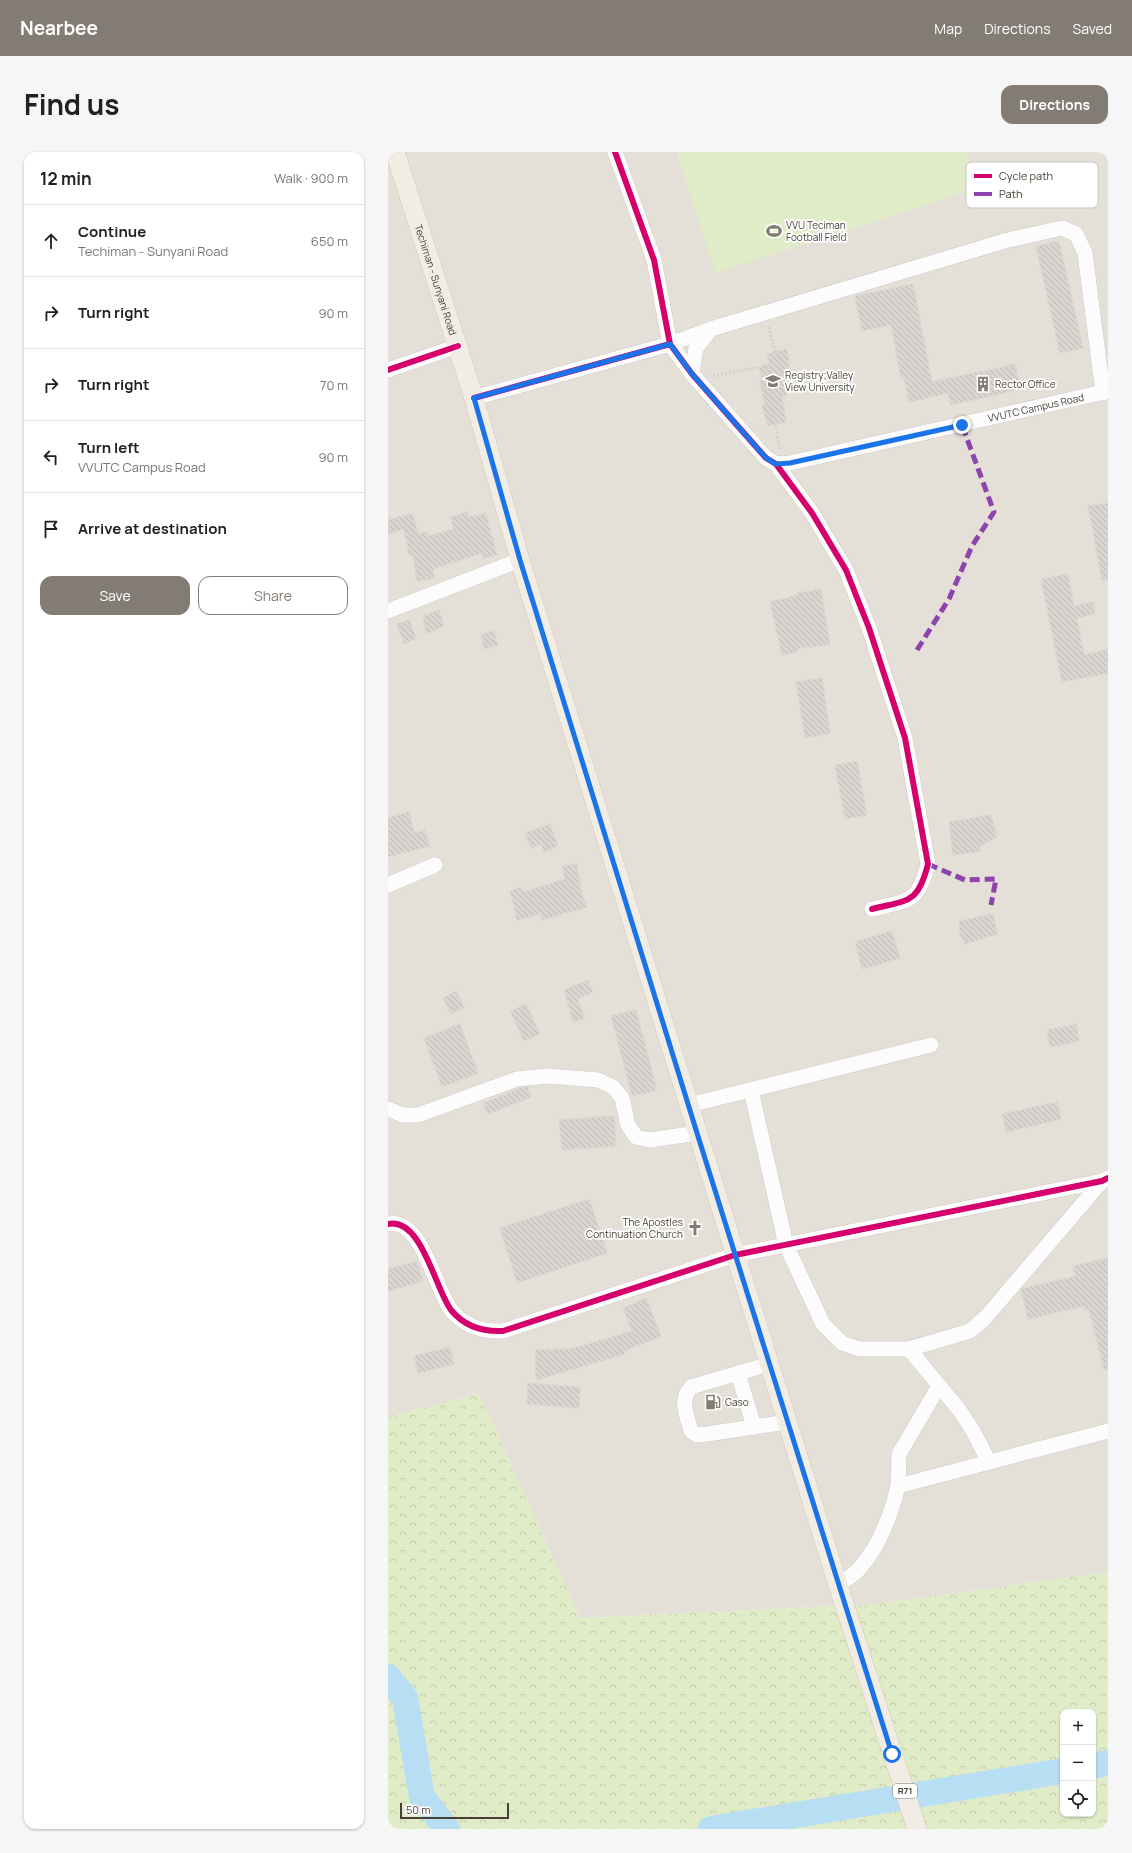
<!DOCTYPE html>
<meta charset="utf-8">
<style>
:root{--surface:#fff;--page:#f6f6f6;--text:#202124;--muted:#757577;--line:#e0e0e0;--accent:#837c74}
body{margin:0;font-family:Manrope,sans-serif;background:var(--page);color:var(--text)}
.controls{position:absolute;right:12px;bottom:12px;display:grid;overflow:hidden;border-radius:8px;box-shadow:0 1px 3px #0004}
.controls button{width:36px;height:36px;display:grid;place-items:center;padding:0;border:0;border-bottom:1px solid var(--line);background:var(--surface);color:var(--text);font:20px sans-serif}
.scale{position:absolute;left:12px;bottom:10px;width:109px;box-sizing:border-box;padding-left:4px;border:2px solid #483f35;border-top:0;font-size:11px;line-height:14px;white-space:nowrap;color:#483f35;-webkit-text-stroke:3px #fff;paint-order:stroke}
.stop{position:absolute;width:12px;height:12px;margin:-9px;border:3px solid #1a73e8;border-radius:50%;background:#fff}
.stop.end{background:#1a73e8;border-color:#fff;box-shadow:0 1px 4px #0008}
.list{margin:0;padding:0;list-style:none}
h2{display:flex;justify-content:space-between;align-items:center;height:52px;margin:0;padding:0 16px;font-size:17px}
h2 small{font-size:13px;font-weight:400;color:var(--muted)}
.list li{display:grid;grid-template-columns:26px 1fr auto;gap:12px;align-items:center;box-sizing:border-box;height:72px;padding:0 16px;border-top:1px solid var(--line)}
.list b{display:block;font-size:15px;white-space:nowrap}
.list p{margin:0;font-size:13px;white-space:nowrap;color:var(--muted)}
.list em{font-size:13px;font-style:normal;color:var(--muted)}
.actions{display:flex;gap:8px;padding:12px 16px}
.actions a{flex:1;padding:9px 0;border:1px solid var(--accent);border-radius:12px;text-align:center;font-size:14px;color:var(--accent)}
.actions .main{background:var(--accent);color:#fff}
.icon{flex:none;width:22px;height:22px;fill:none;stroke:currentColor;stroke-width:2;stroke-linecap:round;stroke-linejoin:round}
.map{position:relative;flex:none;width:720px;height:1677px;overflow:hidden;border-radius:12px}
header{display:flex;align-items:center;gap:24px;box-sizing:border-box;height:56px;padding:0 20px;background:var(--accent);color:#fff}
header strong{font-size:19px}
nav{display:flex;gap:22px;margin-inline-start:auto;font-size:14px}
.intro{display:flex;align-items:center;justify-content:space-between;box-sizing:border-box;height:96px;padding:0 24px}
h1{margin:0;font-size:28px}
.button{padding:10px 18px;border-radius:12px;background:var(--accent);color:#fff;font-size:14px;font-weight:700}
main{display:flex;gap:24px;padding:0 24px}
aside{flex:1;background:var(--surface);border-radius:12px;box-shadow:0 1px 3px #0004}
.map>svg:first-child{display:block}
.residential{fill:#e5e0d7}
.forest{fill:url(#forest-crowns);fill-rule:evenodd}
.park{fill:#e0ecc8}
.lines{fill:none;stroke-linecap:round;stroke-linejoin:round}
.river{stroke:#b7def2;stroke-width:26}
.building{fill:url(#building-back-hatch);stroke:#d9d5d0}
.minor-casing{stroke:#cdcac6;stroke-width:16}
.major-casing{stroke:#d4c9b6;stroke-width:20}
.path{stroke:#d1ceca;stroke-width:2.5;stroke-dasharray:2 2;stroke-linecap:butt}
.minor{stroke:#fdfcfc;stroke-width:15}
.major{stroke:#f1ece4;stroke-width:19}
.quiet{stroke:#8e44ad;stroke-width:5;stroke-dasharray:10 5;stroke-linecap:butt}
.cycleway-casing{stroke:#fff;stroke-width:8}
.cycleway{stroke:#d6006c;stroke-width:6}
.route{stroke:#1a73e8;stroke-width:5}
.labels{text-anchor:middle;stroke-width:3.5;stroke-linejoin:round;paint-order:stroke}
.shield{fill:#fff;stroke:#7f7972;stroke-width:1}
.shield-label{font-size:9px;font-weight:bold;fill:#483f35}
.poi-label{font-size:10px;fill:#483f35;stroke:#fff;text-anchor:start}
.street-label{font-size:10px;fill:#483f35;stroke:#fff}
.key{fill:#fff;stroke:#c8c5c2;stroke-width:1}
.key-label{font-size:11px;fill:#483f35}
</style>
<header>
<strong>Nearbee</strong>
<nav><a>Map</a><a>Directions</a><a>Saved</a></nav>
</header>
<div class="intro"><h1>Find us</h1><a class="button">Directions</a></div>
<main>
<aside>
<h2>12 min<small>Walk · 900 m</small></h2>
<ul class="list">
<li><svg class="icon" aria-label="ahead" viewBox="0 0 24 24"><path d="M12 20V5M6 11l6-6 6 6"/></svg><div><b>Continue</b><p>Techiman - Sunyani Road</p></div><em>650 m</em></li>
<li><svg class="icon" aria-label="right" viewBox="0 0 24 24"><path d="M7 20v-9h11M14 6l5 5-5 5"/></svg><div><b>Turn right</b></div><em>90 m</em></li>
<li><svg class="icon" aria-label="right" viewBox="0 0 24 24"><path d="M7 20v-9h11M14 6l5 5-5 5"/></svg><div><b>Turn right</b></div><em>70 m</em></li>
<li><svg class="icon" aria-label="left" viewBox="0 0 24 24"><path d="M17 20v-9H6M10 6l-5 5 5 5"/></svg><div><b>Turn left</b><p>VVUTC Campus Road</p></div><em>90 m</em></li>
<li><svg class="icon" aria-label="arrive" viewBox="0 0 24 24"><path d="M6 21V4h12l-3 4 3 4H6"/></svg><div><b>Arrive at destination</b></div></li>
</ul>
<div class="actions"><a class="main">Save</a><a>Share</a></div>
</aside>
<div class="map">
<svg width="720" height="1677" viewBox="0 0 720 1677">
<defs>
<pattern id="forest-crowns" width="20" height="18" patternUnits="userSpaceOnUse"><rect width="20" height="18" fill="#e0ecc8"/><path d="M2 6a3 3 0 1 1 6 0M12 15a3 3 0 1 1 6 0" fill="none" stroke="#c2cbac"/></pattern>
<pattern id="building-back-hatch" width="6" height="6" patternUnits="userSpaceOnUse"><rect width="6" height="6" fill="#d9d5d1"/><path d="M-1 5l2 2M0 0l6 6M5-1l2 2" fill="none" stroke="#bcb8b4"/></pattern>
</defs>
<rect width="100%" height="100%" fill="#f0eeea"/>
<path class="residential" d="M0,0h720v1420l-232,32 -296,14 -101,-224 -91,23z"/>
<path class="forest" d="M91,1242l101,224 296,-14 232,-32v257h-720v-412zM675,1560h30v102h-30z"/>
<path class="park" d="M289,0h290l12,36 -264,85z"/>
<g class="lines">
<path class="river" d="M0,1525l17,21 17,99 25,32
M705,1614l15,-3
M323,1677l352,-58"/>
</g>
<path class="building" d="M671,89l24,107 -23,5 -24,-107z
M525,132l19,98 83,-18 6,25 -70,16 -3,-12 -39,9 -5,-24 -3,1 -10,-54 -29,6 -7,-35z
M398,197l3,10 -1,1 2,11 -6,2 3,11 -3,1 3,10 -5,2 4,25 -18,4 -6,-19 3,-4 -5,-20 2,-4 -3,-12 10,-3 -2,-10z
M720,351v77h-6l-14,-74z
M79,360l2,5 17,-4 11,42 -14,4 -1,-6 -49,16 2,9 -18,3 -4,-26h-4l-5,-26 -16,5v-14l25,-7 5,21 9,-2 1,4 26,-7 -4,-12z
M680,422l6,32 19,-4 2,12 -18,4 7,37 24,-6v24l-46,9 -21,-103z
M433,437l9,55 -33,5v3l-15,3 -12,-53 29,-7 -1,-2z
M51,458l5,16 -18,8 -3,-18z
M21,468l7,18 -12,6 -7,-20z
M106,479l4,14 -14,4 -3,-15z
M434,526l8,55 -25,5 -9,-56z
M469,609l10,54 -22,4 -10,-54z
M21,660l5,21 11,-3 4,16 -41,11v-39z
M603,663l6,22 -17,9 1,5 -28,4 -4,-33z
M162,672l8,22 -14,6 -3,-8 -10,4 -6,-15z
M189,712l4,28 6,15 -45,13 -2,-6 -23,6 -7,-29 12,-4 2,5 41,-13 -3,-13z
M605,762l4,20 -32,10 -5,-10 -1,-13z
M504,779l8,27 -38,11 -7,-27z
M200,828l5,12 -16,7 8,19 -12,4 -9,-32z
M68,839l8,16 -13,7 -8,-16z
M138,852l14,30 -16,7 -14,-30z
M248,858l21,80 -25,6 -21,-80z
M72,872l18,49 -36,14 -18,-49z
M688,872l3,17 -29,6 -3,-17z
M139,935l4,10 -43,17 -5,-11 38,-15z
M669,950l4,17 -55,13 -4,-18z
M226,964l2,30 -54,4 -3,-30z
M201,1047l18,54 -90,30 -17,-55z
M720,1106v111h-4l-15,-60 -5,1 -1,-4 -55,13 -7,-30 55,-13 -3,-10z
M29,1109l6,20 -35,10v-22z
M258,1146l15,38 -37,15 1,3 -89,26 -1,-30 36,-1 61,-18 -9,-23z
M62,1195l4,17 -36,9 -4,-17z
M140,1231l52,4 -1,21 -52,-4z"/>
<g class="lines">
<defs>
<g id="minor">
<path d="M227,0l39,108 16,84 41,-15 297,-89 54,-12 14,6 9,19 18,140"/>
<path d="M0,218l70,-24"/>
<path d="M304,222l4,-26 15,-19"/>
<path d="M86,246l196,-54 22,30 51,58 23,26 10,6 36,49 34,57 23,58 36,110 23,126c-10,40 -20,36 -56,45"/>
<path id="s1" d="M388,312l14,-1 318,-72"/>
<path d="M0,459l132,-51"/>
<path d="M0,733l47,-20"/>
<path d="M363,938l35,155 37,79 19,19 17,6h50l61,-18 16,-14 116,-136"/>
<path d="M301,953l242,-60"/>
<path d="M0,957l15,6h15l99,-36 30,-3 51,4 15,7 9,11 6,27 8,12 14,3 47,-7"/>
<path d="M0,1072c34,-7 47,65 63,86 14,17 32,22 52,21l232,-76 367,-74 6,-3"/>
<path d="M521,1197l51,62 13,20 16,31"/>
<path d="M381,1212l-78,23c-12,13 -4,29 0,44l6,4 10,-1 80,-12"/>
<path d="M350,1221l16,54"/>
<path d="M510,1334l1,-32 40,-68"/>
<path d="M450,1433c7,-5 16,-10 22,-17 20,-23 31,-53 38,-82l210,-55"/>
</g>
<g id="major">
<path id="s2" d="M7,0l79,246 46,162 318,1025 79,244"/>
</g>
</defs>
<use href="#minor" class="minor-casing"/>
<use href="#major" class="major-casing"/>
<path class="path" d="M381,175l6,25
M325,224l46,-9
M387,272l5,25"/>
<use href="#minor" class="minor"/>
<use href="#major" class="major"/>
<path class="quiet" d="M529,498l32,-51 23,-53 22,-34 -32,-87
M540,712l37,16 31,-1 -5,26"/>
<defs>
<path id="cycleway" d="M227,0l39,108 16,84
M0,218l70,-24
M86,246l196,-54 22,30 51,58 23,26 10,6 36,49 34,57 23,58 36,110 23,126c-10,40 -20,36 -56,45
M0,1072c34,-7 47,65 63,86 14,17 32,22 52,21l232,-76 367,-74 6,-3"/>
</defs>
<use href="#cycleway" class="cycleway-casing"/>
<use href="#cycleway" class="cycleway"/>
</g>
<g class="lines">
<path class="route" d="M504,1602l-195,-621 -177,-573 -46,-162 196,-54 22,30 74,84 10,6 14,-1 172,-38"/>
</g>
<defs>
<symbol id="stadium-bare" viewBox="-9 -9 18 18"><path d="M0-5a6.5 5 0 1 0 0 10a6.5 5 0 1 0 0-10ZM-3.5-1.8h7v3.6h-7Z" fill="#837c74" stroke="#fff" stroke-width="2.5" paint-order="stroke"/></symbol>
<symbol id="university-bare" viewBox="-9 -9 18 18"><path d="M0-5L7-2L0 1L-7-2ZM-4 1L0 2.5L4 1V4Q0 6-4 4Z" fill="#837c74" stroke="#fff" stroke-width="2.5" paint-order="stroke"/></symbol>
<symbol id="building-bare" viewBox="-9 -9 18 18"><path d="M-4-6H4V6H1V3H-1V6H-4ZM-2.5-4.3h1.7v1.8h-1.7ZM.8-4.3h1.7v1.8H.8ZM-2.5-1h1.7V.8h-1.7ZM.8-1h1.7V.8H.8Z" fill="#837c74" stroke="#fff" stroke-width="2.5" paint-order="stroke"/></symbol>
<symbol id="church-bare" viewBox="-9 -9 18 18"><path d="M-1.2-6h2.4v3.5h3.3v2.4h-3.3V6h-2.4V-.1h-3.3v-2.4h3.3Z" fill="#837c74" stroke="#fff" stroke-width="2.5" paint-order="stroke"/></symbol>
<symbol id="fuel-bare" viewBox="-9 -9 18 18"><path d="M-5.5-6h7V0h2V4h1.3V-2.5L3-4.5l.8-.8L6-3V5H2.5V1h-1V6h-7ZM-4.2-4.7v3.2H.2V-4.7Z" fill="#837c74" stroke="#fff" stroke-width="2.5" paint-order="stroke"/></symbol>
</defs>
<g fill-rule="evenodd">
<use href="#stadium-bare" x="375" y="68" width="22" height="22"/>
<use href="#university-bare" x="374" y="218" width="22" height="22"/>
<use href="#building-bare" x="584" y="221" width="22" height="22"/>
<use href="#church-bare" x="296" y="1065" width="22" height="22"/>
<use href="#fuel-bare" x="314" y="1239" width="22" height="22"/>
</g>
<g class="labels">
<rect class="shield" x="505" y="1632" width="24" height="14" rx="3"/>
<g class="shield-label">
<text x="517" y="1642">R71</text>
</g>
<g class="poi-label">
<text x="398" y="77">VVU Teciman<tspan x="398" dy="12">Football Field</tspan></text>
<text x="397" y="227">Registry;Valley<tspan x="397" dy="12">View University</tspan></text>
<text x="607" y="236">Rector Office</text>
<text x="295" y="1074" text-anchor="end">The Apostles<tspan x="295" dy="12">Continuation Church</tspan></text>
<text x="337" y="1254">Gaso</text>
</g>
<g class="street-label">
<text dy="4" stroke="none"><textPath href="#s2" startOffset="134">Techiman - Sunyani Road</textPath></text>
<text dy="4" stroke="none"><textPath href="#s1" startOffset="266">VVUTC Campus Road</textPath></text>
</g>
</g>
<rect x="578" y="10" width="132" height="46" rx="6" class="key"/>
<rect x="586" y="22" width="18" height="4" fill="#d6006c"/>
<rect x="586" y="40" width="18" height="4" fill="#8e44ad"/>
<g class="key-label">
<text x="611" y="28">Cycle path</text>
<text x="611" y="46">Path</text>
</g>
</svg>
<div class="controls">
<button>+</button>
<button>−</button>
<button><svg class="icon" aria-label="locate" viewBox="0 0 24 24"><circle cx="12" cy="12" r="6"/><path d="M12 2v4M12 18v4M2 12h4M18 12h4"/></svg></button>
</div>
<div class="scale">50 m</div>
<div class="stop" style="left:504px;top:1602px"></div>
<div class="stop end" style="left:574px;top:273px"></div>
</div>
</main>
